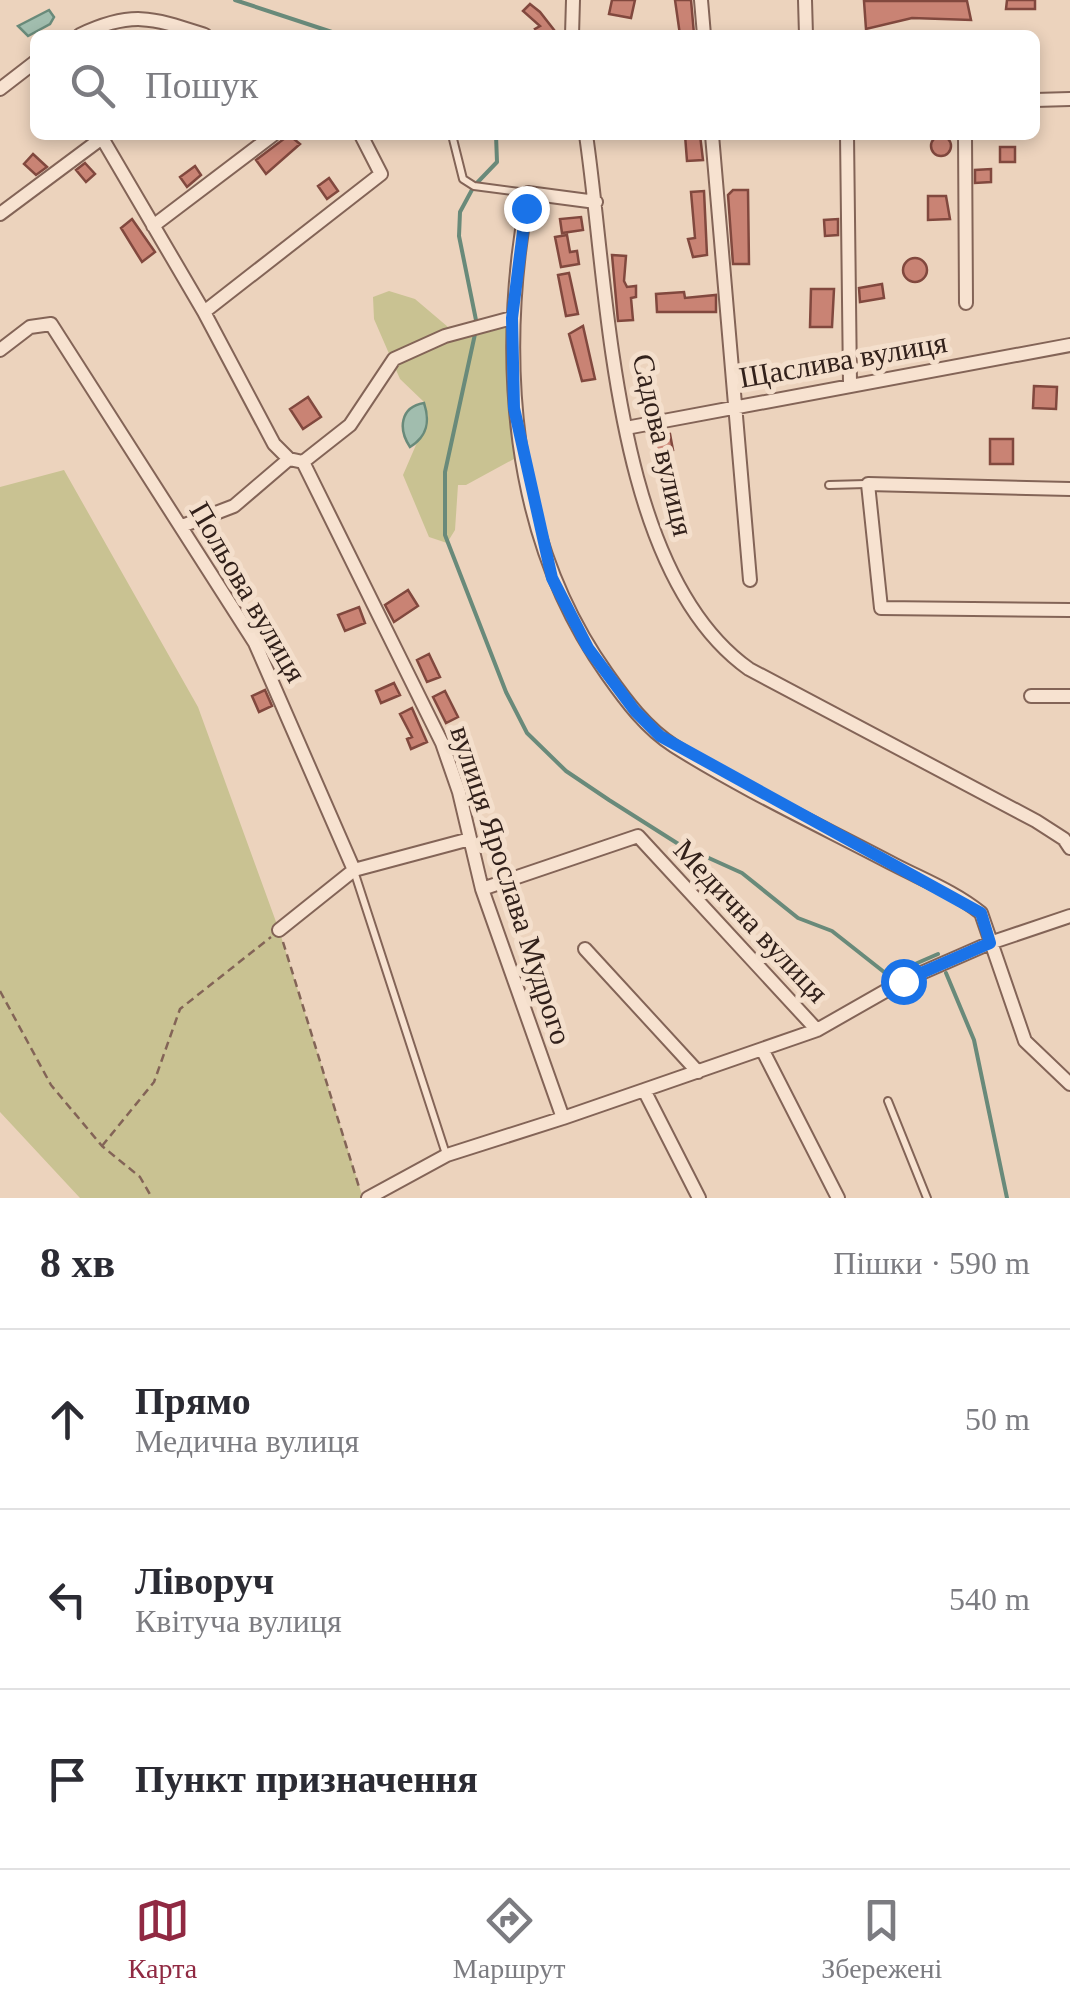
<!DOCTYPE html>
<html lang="uk">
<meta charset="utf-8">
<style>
:root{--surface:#fff;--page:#f7f7f7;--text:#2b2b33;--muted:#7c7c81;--line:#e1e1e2;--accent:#902942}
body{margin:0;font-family:"Times New Roman",serif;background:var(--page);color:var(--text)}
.stop{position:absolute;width:30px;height:30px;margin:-22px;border:8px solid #1a73e8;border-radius:50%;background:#fff}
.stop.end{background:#1a73e8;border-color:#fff;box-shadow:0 2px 10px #0008}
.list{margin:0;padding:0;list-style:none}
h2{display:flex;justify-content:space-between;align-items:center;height:130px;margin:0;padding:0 40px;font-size:42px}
h2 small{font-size:32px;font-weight:400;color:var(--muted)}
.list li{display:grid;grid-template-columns:65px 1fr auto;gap:30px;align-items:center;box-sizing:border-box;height:180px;padding:0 40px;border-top:2px solid var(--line)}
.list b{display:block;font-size:38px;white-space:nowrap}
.list p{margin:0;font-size:32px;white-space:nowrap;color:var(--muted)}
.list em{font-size:32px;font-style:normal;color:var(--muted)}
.icon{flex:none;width:55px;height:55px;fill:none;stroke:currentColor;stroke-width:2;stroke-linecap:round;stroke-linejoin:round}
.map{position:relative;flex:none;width:1070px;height:1198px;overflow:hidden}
.search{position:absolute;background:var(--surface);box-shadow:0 5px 15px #0003;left:30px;right:30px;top:30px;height:110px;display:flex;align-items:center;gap:25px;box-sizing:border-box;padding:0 35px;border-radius:15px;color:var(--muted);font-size:38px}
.sheet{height:670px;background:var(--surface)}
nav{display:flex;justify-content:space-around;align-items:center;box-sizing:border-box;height:140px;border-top:2px solid var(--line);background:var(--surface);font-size:28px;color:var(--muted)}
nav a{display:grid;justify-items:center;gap:5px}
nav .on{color:var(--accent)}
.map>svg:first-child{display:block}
.green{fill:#c9c292}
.water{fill:#a1bdae;stroke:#698a7a;stroke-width:2.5}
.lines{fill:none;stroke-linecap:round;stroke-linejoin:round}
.stream{stroke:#698a7a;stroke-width:4}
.building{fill:#c98374;stroke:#81483e;stroke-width:2.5}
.service-casing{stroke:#836457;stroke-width:10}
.minor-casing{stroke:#836457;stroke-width:16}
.path{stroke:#836457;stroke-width:2.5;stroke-dasharray:8 5;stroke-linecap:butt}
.service{stroke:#f7e2d0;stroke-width:6}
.minor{stroke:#f7e2d0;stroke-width:12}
.route{stroke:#1a73e8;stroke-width:12}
.labels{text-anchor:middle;stroke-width:10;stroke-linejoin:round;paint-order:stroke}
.street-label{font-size:30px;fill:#32211b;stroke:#f4dfcc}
</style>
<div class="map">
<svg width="1070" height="1198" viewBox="0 0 1070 1198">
<rect width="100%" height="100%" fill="#ecd3bd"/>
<path class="green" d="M389,291l26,8 33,28 64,-9 11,136 -57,31h-8l-3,45 -8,13 -18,-6 -26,-62 25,-58 -4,-15 -24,-23 -26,-60 -1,-22z
M64,470l134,237 81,223 84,268h-283l-80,-86v-625z"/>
<path class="water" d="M49,10l5,7 -4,7 -22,12 -10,-10z
M424,403c6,18 4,33 -14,44 -12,-18 -10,-40 14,-44z"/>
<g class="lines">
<path class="stream" d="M235,0l106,35
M477,325l-18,-89 1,-24 14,-26 23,-24 -1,-27
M475,334l-30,138v63l61,157 21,41 39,38 43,29 71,45 62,28 56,45 34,13 52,41 15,-1 39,-17
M946,973l28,67 33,158"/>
</g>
<path class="building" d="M612,0h23l-4,18 -22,-4z
M675,0h16l3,34 -14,1z
M1007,0h28v9h-29z
M864,1h103l4,19 -59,-2 -46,11z
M530,4l10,8 18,23h-19l-4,-6 5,-3 -17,-15z
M289,135l11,9 -34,30 -10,-14z
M685,135h15l3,25 -16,1z
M931 146a10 10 0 1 1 20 0a10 10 0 1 1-20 0Z
M1000,147h15v15h-15z
M33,154l14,13 -11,8 -12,-11z
M85,163l10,11 -9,8 -10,-12z
M195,166l6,9 -14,12 -7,-10z
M991,169v13l-16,1v-13z
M329,178l9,13 -11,8 -9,-13z
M733,190h15l1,74h-16l-5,-69z
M704,191l3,64 -14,2 -5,-18 7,-1 -4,-46z
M928,196h18l4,23 -22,1z
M581,217l2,13 -21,3 -2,-14z
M132,219l23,33 -13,10 -21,-34z
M838,219v16l-13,1 -1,-16z
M567,235l3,17 7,-1 2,13 -18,3 -6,-30z
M612,255l14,1 -2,25 3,6 9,-1v11l-5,1 2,22 -15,1z
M903 270a12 12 0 1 1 24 0a12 12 0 1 1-24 0Z
M569,273l9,41 -12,2 -8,-41z
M882,284l2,14 -24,4 -1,-14z
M811,289h23l-2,38h-22z
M684,292l1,6 31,-3v17h-59l-1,-18z
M583,326l12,53 -13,2 -13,-47z
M1034,386l23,1 -1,22 -23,-1z
M308,397l13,20 -18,12 -13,-20z
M670,434l3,16 -18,5 -4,-16z
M990,439h23v25h-23z
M408,590l10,16 -24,16 -9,-17z
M359,607l6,16 -20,8 -7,-16z
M429,654l11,23 -13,5 -10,-22z
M394,683l6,12 -19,8 -5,-12z
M265,690l7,16 -13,6 -7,-16z
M445,691l13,26 -12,6 -13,-26z
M412,708l15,34 -16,7 -4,-10 5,-2 -12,-23z"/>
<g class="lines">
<defs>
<path id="service" d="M452,135l11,44 11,7 53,7
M829,485l37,-1
M354,871l92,283
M888,1101l39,97"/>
<path id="minor" d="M701,0l3,35
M805,0l1,35
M80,35c52,-25 73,-17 125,0
M572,35l1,-35
M0,89l35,-27
M1035,100l35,-1
M586,135c23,155 25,436 163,534l287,152 28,18 6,9
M712,135l38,445
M847,135l3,248
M965,135l1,168
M596,202l-68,-9c-30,162 -19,343 79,481 19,27 39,54 67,72 70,44 147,80 221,119 29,15 60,27 86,48l44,128 45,43
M0,214l102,-76 102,174 70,132 15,15 14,3 139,281 17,49 23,97 81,229 81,-28 55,108
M153,226l120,-91
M204,312l177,-138 -20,-39
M0,350l30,-23 21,-3 204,319 99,227 -75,60
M626,428l444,-83
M303,462l47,-37 44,-66 51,-23 67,-18
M1070,489l-202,-5 13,124 189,2
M182,526l52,-20 55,-47
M1031,696h39
M354,870l116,-31
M482,889l156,-53 179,194
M585,949l113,123
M763,1051l75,147
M644,1090l173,-60 86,-49 87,-38 80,-27
M368,1198l79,-43 116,-37"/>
</defs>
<use href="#service" class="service-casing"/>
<use href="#minor" class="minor-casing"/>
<path class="path" d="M283,942l76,245
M0,991l51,94 51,61 38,31 12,21
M102,1146l52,-64 26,-73 91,-72"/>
<use href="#service" class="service"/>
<use href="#minor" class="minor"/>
</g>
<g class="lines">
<path class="route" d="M526,208l-14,110 2,90 38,170 36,70 47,63 25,25 321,177 9,30 -87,38"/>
</g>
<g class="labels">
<g class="street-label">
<text transform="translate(843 360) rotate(-10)" y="10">Щаслива вулиця</text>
<text transform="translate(663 445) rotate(77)" y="10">Садова вулиця</text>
<text transform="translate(248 592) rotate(60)" y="10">Польова вулиця</text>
<text transform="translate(511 885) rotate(72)" y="10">вулиця Ярослава Мудрого</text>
<text transform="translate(751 921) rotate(47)" y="10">Медична вулиця</text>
</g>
</g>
</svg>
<div class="stop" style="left:903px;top:981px"></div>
<div class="stop end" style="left:526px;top:208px"></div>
<div class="search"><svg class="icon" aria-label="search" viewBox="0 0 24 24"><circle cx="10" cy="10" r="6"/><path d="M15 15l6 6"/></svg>Пошук</div>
</div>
<section class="sheet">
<h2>8 хв<small>Пішки · 590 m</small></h2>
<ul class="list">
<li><svg class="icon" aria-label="ahead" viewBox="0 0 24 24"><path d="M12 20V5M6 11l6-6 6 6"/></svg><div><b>Прямо</b><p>Медична вулиця</p></div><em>50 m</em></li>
<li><svg class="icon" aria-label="left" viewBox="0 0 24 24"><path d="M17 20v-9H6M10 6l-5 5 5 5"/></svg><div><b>Ліворуч</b><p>Квітуча вулиця</p></div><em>540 m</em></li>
<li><svg class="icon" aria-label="arrive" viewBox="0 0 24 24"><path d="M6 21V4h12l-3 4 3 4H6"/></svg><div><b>Пункт призначення</b></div></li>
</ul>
</section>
<nav>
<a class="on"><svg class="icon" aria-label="map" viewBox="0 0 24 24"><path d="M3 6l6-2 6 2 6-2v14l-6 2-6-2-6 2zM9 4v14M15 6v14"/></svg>Карта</a>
<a><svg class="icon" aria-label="directions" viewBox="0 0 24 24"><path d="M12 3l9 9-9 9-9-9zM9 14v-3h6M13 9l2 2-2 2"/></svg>Маршрут</a>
<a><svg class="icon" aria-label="saved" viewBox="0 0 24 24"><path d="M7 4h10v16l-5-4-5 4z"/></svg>Збережені</a>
</nav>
